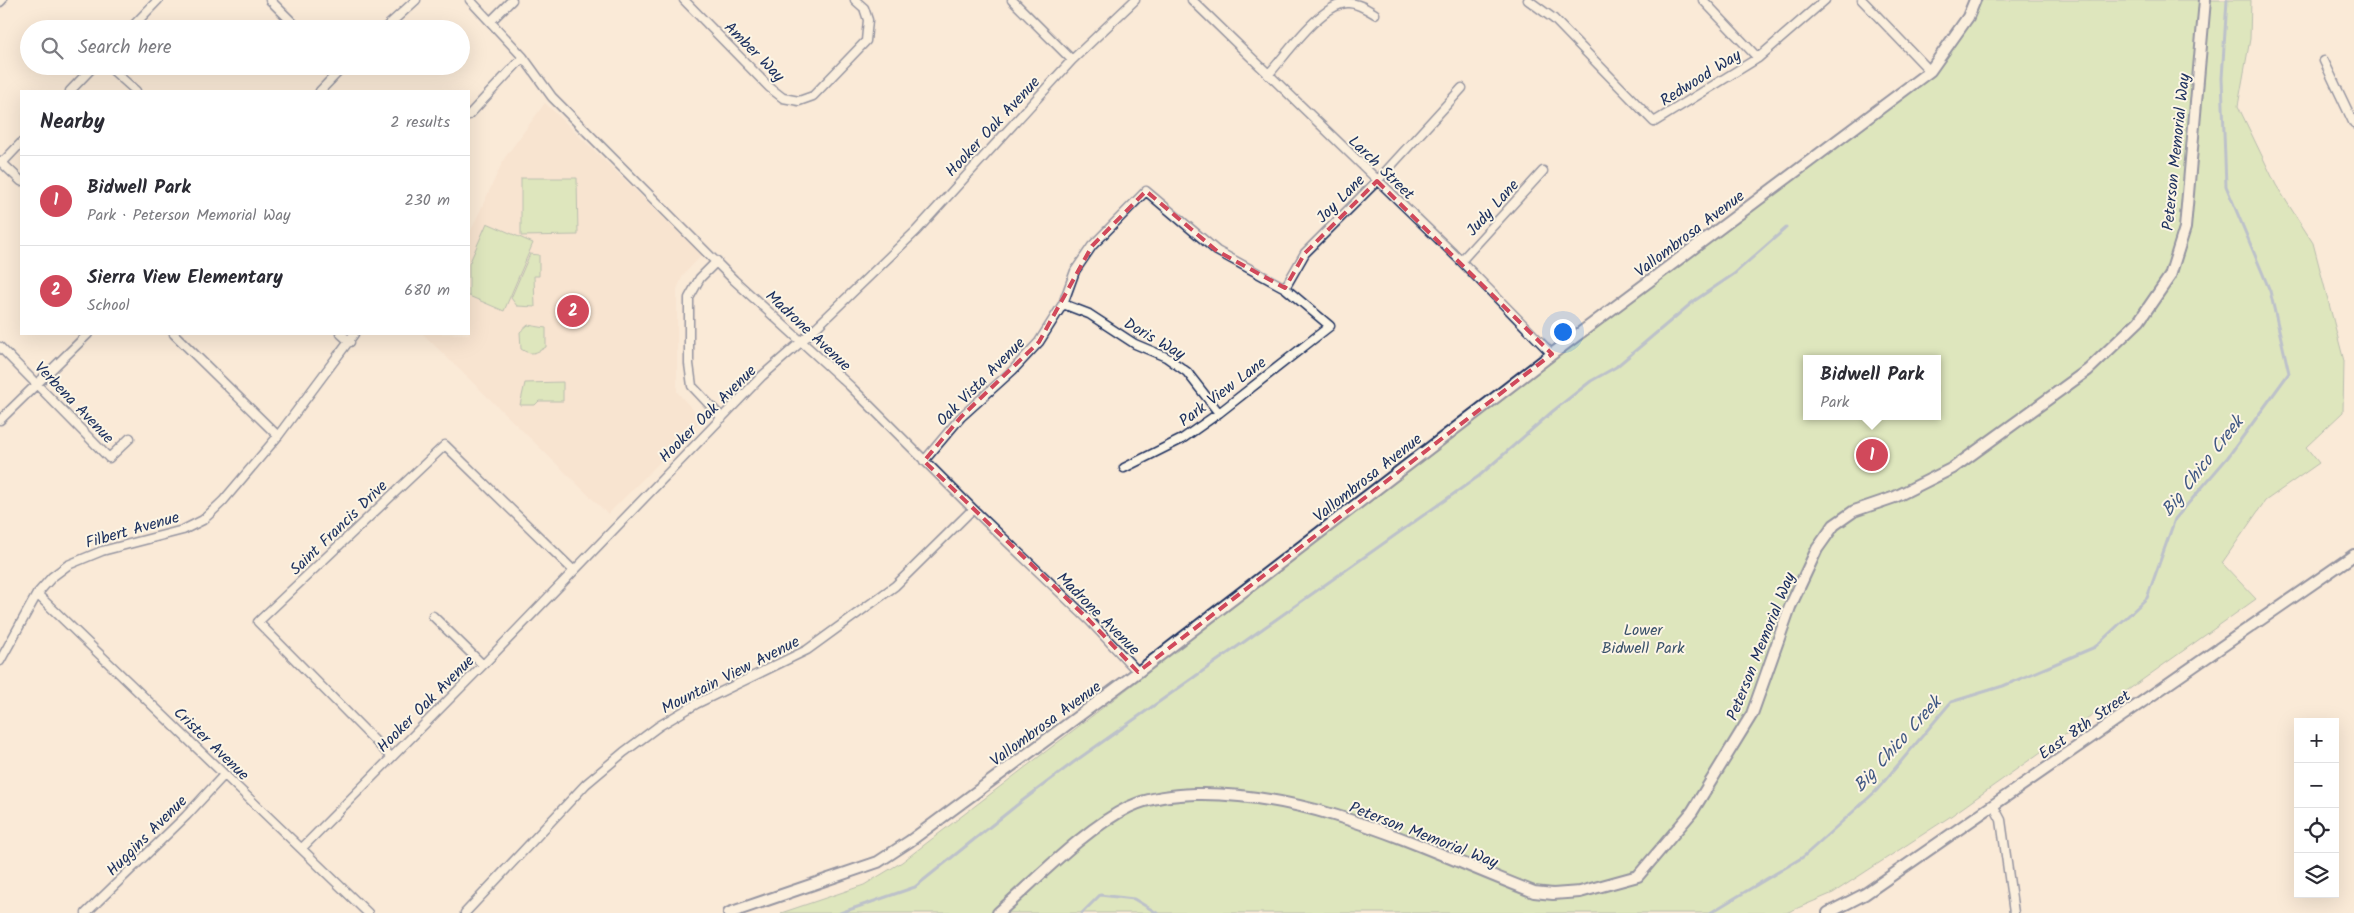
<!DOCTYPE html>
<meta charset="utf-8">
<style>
:root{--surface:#fff;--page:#f2f2f3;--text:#2b2b33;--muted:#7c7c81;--line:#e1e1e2;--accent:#d1495b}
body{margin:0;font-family:Kalam,sans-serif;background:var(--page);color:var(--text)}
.controls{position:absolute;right:15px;bottom:15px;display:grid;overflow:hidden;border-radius:0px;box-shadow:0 5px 20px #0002}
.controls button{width:45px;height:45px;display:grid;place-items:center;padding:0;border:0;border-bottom:1px solid var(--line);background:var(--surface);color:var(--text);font:25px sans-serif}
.you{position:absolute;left:1562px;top:331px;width:18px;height:18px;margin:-12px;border:4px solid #fff;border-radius:50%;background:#1a73e8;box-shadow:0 0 0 8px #1a73e833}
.badge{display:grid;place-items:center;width:32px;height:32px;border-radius:50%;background:var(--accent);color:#fff;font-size:16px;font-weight:700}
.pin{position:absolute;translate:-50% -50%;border:2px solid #fff;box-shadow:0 1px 5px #0006}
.popup{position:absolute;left:1803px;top:355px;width:138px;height:65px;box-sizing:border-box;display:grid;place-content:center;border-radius:0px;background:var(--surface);filter:drop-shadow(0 1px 4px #0005);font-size:16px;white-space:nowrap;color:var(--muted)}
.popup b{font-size:19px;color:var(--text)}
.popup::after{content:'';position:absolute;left:50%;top:100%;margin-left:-10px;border:10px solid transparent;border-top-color:var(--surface)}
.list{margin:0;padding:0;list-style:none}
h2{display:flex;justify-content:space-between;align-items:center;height:65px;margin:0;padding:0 20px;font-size:21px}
h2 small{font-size:16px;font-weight:400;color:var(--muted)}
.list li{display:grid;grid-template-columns:32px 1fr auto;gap:15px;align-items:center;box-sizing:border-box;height:90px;padding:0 20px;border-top:1px solid var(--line)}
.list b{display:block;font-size:19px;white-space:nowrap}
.list p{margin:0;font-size:16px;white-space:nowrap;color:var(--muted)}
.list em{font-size:16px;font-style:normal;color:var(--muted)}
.icon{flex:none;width:28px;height:28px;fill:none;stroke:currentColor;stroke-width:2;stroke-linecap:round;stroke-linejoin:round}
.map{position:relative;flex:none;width:2354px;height:913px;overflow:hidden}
.search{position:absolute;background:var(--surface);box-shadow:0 5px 20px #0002;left:20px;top:20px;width:450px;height:55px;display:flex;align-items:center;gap:12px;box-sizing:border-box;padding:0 18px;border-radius:28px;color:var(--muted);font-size:19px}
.panel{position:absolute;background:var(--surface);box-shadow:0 5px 20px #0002;left:20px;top:90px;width:450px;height:245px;border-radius:0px}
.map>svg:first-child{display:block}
.built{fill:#f7ddc7}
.green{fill:#bde29d;stroke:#6c887e;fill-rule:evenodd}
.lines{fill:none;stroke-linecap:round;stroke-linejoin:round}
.stream{stroke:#7391ba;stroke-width:3}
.street-casing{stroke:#1b2f5e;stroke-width:11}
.secondary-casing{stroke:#1b2f5e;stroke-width:14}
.street{stroke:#fcf5e5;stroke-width:8}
.secondary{stroke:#fcf5e5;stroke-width:10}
.marked{fill:none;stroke:#d1495b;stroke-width:4;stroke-dasharray:10 6;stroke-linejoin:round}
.labels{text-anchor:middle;stroke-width:4;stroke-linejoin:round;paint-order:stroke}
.street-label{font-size:16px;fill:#1b2f5e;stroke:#fcf5e5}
.park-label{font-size:16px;fill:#3b536b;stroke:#fcf5e5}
.water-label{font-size:18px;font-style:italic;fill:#405884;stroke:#fcf5e5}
</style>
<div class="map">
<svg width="2354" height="913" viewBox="0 0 2354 913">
<rect width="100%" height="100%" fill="#faead7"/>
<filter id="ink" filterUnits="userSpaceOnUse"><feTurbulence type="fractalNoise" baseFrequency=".02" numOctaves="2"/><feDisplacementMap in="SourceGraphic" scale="10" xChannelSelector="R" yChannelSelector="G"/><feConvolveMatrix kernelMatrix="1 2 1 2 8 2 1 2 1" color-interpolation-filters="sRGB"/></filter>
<g filter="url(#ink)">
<path class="built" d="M545,103l157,152 -19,20 -6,14v103l25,28 -94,94 -185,-180h46v-99l35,-76z"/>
<path class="green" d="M1975,0h276l-1,39 -12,67 38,79 37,58 31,118 -1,51 -37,35 13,16 -54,38 -43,62 34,36 -308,219 -115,75 -47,20h-1005l83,-28 38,-23 1028,-790zM1807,359h130v57h-130z
M521,178h56l1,57 -57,1z
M487,223l46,20 -29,68 -35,-15v-32z
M530,254l9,1v21h-5l1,31 -18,-1 -6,-8z
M528,325l18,3v19c-10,6 -15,9 -25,2l-1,-17z
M563,382v19h-24l-4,4h-15l5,-22z"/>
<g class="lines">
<path class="stream" d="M840,913l75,-26 107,-86 52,-39 405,-286 74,-65 38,-30 25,-14 78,-66 40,-27 52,-46
M1082,913l18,-18 34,4 23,14
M1710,913l93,-56 73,-66 75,-89 52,-16 92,-39 52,-49 28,-79 53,-62 61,-84 -19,-82 -44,-105 -4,-108 5,-78"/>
<defs>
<path id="street" d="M270,0l29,29
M470,0l53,57 29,40 182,183 116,106 123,123 116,111 49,52
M684,0l85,87 14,11 16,3 14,-5 53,-55 2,-21 -4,-12 -9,-8
M1012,0l60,60
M1192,0l269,261 91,93
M1528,0l26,19 100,103 104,-64 67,-58
M1703,0l55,58
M1862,0l68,71
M0,2l2,-2
M491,21l21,-21
M130,29l28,-29
M384,29l32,-29
M2324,61l30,63
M108,66l28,25
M1268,75c18,-20 52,-70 79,-72 9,-1 20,6 28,11
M70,91l24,-25
M320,91l24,-25
M469,115l54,-58
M0,161l21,20
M2,163l19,-20
M717,261l-17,17 -11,20v66l3,22 30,32
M1461,261l82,-90
M1285,288l20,-35 72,-72 85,-93
M1063,304l26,10 46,30 31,13 21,15 32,41
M174,334l104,102
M341,334l9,8
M0,347l109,111 21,-20
M0,420l88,-86
M924,461l37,-44 52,-47 26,-28 24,-38 12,-33 17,-25 54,-55 71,60 68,37 45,38 -111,87 -37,26 -58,29
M37,594l331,319
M433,616l50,49
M0,661l37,-67 15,-17 16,-12 34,-14 81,-21 20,-10 20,-19 55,-65 76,-102
M391,757l-133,-135 187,-177 128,125
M1993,805l8,15 13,93
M302,848l181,-183 279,-289 40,-35 114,-110 156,-171 63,-60
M86,913l100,-97 38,-41
M465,913l121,-129 38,-32 35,-26 37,-22 111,-54 88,-64 78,-77"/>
<path id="secondary" d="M729,913l149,-51 32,-21 228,-169 414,-318 378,-283 38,-54 7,-17
M998,913c39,-34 86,-84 131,-106 21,-10 45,-12 67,-13 120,-2 229,56 338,98l19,2 27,-2 58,-16 54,-64 60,-98 38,-107 27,-58 17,-24 20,-14 41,-14 58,-29 135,-98 51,-49 31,-45 15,-48 20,-228
M1828,913l37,-19 489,-339"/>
</defs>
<use href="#street" class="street-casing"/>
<use href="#secondary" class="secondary-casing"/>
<use href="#street" class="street"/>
<use href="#secondary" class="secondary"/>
</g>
</g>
<path d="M0 0H2354V913H0ZM1377,181l175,173 -414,318 -49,-52 -165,-159 37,-44 78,-75 53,-96 54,-55 71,60 68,37 20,-35z" fill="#faead7" fill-opacity=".55" fill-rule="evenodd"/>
<path class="marked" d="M1377,181l175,173 -414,318 -49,-52 -165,-159 37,-44 78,-75 53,-96 54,-55 71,60 68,37 20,-35z"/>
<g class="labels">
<g class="street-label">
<text transform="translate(755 51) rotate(45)" y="6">Amber Way</text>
<text transform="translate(1700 77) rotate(-32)" y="6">Redwood Way</text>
<text transform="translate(992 126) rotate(-47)" y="6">Hooker Oak Avenue</text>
<text transform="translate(2175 152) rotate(-84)" y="6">Peterson Memorial Way</text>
<text transform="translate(1382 167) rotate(44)" y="6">Larch Street</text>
<text transform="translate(1340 198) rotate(-45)" y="6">Joy Lane</text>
<text transform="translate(1492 207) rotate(-48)" y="6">Judy Lane</text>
<text transform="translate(1689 233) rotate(-37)" y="6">Vallombrosa Avenue</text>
<text transform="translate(809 330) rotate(43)" y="6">Madrone Avenue</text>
<text transform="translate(1155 338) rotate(30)" y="6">Doris Way</text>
<text transform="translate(980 381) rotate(-45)" y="6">Oak Vista Avenue</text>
<text transform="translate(1222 391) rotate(-37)" y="6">Park View Lane</text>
<text transform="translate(75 402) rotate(46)" y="6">Verbena Avenue</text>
<text transform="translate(707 413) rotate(-45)" y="6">Hooker Oak Avenue</text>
<text transform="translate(1367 477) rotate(-38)" y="6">Vallombrosa Avenue</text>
<text transform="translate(338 527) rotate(-44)" y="6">Saint Francis Drive</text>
<text transform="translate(132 529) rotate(-16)" y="6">Filbert Avenue</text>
<text transform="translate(1099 613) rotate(45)" y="6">Madrone Avenue</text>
<text transform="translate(1760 646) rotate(-68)" y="6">Peterson Memorial Way</text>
<text transform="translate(730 674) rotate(-27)" y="6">Mountain View Avenue</text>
<text transform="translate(425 703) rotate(-45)" y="6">Hooker Oak Avenue</text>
<text transform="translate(1045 723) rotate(-36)" y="6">Vallombrosa Avenue</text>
<text transform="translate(2084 724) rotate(-35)" y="6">East 8th Street</text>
<text transform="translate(212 743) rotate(44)" y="6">Crister Avenue</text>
<text transform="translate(1424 834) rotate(21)" y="6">Peterson Memorial Way</text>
<text transform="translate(146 835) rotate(-45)" y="6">Huggins Avenue</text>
</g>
<g class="park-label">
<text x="1643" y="635">Lower<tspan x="1643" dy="18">Bidwell Park</tspan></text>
</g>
<g class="water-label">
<text transform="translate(2202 466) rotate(-52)" y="6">Big Chico Creek</text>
<text transform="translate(1897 744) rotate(-48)" y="6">Big Chico Creek</text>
</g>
</g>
</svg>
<div class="controls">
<button>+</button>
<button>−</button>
<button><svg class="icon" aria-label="locate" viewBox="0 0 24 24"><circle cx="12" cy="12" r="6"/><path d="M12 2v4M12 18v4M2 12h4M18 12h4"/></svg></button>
<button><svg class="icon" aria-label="layers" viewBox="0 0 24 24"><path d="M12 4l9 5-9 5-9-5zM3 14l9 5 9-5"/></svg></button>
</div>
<div class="you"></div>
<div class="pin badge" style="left:1872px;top:455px">1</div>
<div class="popup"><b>Bidwell Park</b>Park</div>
<div class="pin badge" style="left:573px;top:311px">2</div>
<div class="search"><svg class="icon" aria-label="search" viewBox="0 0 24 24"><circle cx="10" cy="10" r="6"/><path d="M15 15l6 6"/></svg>Search here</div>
<section class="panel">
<h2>Nearby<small>2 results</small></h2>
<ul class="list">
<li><span class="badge">1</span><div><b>Bidwell Park</b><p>Park · Peterson Memorial Way</p></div><em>230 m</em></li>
<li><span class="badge">2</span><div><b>Sierra View Elementary</b><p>School</p></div><em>680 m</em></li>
</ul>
</section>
</div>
